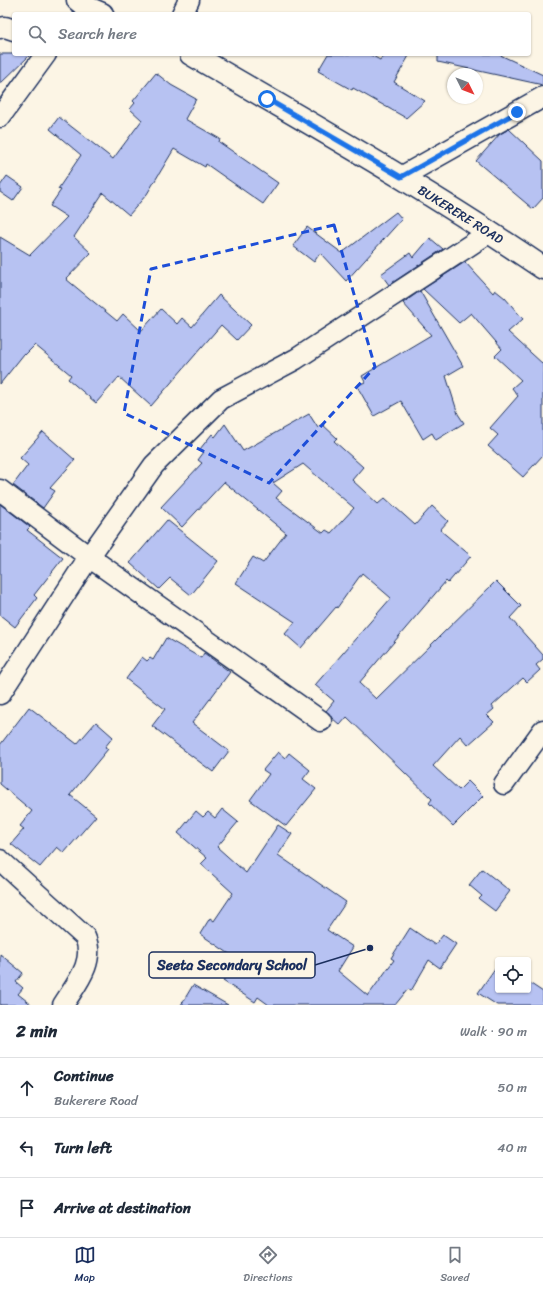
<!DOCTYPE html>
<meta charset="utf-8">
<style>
:root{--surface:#fff;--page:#f2f2f3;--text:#1f2937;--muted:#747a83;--line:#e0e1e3;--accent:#1b2f5e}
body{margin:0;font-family:Sriracha,sans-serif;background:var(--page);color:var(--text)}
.controls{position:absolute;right:12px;bottom:12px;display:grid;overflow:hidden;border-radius:4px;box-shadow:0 1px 3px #0004}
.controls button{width:36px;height:36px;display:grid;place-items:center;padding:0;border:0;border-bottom:1px solid var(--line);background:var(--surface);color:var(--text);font:20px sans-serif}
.compass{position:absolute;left:447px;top:68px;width:36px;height:36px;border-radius:50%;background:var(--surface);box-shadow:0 1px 3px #0004;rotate:132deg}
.stop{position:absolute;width:12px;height:12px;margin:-9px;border:3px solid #1a73e8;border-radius:50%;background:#fff}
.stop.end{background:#1a73e8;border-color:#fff;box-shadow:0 1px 4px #0008}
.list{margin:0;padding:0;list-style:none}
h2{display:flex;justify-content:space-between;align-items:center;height:52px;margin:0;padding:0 16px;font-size:17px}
h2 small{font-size:13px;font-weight:400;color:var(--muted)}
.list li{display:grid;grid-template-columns:26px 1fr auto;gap:12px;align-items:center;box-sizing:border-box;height:60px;padding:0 16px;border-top:1px solid var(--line)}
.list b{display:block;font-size:15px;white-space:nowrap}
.list p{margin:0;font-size:13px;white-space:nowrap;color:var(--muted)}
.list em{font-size:13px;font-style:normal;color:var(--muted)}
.icon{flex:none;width:22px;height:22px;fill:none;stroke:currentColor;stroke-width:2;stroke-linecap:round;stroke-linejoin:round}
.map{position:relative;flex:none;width:543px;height:1005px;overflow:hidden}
.search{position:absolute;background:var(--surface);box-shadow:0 1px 3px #0004;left:12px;right:12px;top:12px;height:44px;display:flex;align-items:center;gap:10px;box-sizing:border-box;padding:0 14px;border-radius:4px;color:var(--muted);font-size:15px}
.sheet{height:232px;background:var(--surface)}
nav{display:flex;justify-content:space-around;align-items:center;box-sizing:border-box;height:56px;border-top:1px solid var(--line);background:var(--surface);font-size:11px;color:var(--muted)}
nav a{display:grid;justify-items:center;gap:2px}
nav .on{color:var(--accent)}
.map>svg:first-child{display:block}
.building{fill:#b7c2f2;stroke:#1b2f5e;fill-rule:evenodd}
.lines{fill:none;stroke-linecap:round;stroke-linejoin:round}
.street-casing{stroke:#1b2f5e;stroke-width:23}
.secondary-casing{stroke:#1b2f5e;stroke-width:25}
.street{stroke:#fcf5e5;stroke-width:20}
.secondary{stroke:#fcf5e5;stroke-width:22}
.route{stroke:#1a73e8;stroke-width:5}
.marked{fill:none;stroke:#1d4ed8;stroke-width:3;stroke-dasharray:8 5;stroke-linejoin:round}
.labels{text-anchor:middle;stroke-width:3.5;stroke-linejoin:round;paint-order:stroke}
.street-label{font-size:13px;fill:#1b2f5e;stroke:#fcf5e5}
.leader{fill:none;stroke:#1b2f5e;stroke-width:1.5}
.callout-dot{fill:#1b2f5e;stroke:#fcf5e5;stroke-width:1.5}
.callout{fill:#fcf5e5;stroke:#1b2f5e;stroke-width:1.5}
.callout-label{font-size:14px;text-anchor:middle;font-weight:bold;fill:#1b2f5e}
</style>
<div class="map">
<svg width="543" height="1005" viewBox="0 0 543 1005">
<rect width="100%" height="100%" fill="#fcf5e5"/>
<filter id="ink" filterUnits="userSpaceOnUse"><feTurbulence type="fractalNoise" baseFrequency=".025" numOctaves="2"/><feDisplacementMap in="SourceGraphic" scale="8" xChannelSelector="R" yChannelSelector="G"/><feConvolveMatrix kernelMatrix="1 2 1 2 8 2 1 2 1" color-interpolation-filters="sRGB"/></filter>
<g filter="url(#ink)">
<path class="building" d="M0,54h31l-31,30z
M328,54h41l11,6 4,-6h26l-16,28 31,19 -19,17 -53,-30 -1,2 -34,-19z
M438,54h60l45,21v10l-105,-23z
M156,73l15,12 25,14 -11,20 35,20 -1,3 59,41 -15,21 -57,-40 -1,3 -31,-18 -27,45 -18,21 -26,-22 -29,44 17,16 -25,26 51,42 6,-7 18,17 20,-22 16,15 5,-6 10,9 27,-32 32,30 -14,15 -16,-15 -70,81 -32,-29 -23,26 -28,-24 3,-4 -36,-30 -10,10 -1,-1 -24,30v-147l30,18 37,-38 -17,-11 11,-16 -3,-1 23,-34 -31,-26 9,-12 54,42 29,-39 -12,-11 5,-6 -2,-2z
M509,129l34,32v37l-10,11 -57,-48 24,-27z
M7,176l16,11 -10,14 -13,-9v-6z
M396,212l6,7 -56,62 -26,-28 -6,9 -21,-16 14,-19 35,26z
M430,238l13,11 -54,36 -8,-11 29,-21 3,5z
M465,262l28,31 2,-3 10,8 18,21 -15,13 35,32v91l-20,22 -35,-31 10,-11 -8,-7 28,-32 -6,-8 9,-8 -26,-24 7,-7 -31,-36 -12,10 -36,-34z
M420,291l43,75 -17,10 12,38 6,9 -28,17 -4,-7 -9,6 -22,-38 -27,15 -17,-30 8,-4 -3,-6 69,-41 -28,-32z
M309,414l9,14 4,-4 15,14 -3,3 29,26 -11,13 26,24 7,-6 30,27 17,-19 16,15 -8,9 31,26 -23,27 -2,-2 -87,102 17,16 120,-118 25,25 -11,12 33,37v4l-7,6 4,5 -13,12 -4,-4 -31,28 2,3 -7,6 7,7 -26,23 -8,-9 -27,30 26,24 9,-9 15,15 -30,30 -24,-23 3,-4 -85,-82 -7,8 -8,-7 -6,-7 8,-10 -19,-16 76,-87 -29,-25 -25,35 -1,-1 -35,41 -16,-14 10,-12 -59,-39 17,-26 10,6 23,-30 -62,-51 -42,45 -21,-20 41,-44 -4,-3 6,-8 -4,-3 12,-15 3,3 10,-13 18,27zM303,464l51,44 -23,25 -5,-3 -3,3 -47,-35 6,-7 -9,-8z
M43,432l32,28 -25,28 5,3 -12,17 -30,-23 15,-20 -8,-7z
M0,504l30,23 -3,3 36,28 -29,37 3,3 -22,29 -15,-12z
M167,520l51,41 -27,34 -21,-17 -11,11 -29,-26z
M166,638l35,20 3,-5 26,19 -38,51 37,28 -16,21 -61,-46 13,-17 -39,-30 16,-22 5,4 3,-3 3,2z
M29,707l48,37 19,-22 17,15 -8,10 3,2 -38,46 26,21 -32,37 -7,-6 -17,20 -29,-23 13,-15 -4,-3 12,-15 -32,-27v-39z
M278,752l7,6 4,-5 21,17 -7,9 13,10 -30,37 -36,-26 19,-26 -6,-4z
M222,809l16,13 -21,25 29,26 32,-48 14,9 -14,21 68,47 -19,28 26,17 -15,24 30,25 26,-36 -3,-2 19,-30 25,17 8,-10 13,9 -16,24 -11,-8 -18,31 -3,-2 -13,16h-126l-11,-8 -3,5 -32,-21 14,-22 -37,-25 10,-16 4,3 19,-28 -32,-29 6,-6 -29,-25 18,-22 7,6 5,-5 7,6z
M482,869l28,22 -15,20 -16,-12 3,-3 -13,-11z
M0,954l23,19 -7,9 7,6 -5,6 14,11h-32z
M498,964v26h30v-8l15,10v13h-46l-19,-12z
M193,985l35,20h-47z"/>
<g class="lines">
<defs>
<path id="street" d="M182,14l7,-14
M0,28l5,-1 9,3
M0,117l46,-63
M401,177l142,-80
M0,490l89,67 232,164
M0,694l89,-137 65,-92 67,-66 75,-40 194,-127
M504,784l39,-54
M0,860l85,77c11,25 -9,47 -22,68"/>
<path id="secondary" d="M78,0l10,8 14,6
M191,54c118,69 238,136 352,214"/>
</defs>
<use href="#street" class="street-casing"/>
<use href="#secondary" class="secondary-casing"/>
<use href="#street" class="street"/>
<use href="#secondary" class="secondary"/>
</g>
</g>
<g class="lines" filter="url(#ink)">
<path class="route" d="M267,99l134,78 116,-65"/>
</g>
<path class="marked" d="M334,225l41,142 -106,116 -145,-70 27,-144z"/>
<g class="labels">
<g class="street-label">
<text transform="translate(461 214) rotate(32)" y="5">BUKERERE ROAD</text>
</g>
</g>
<path class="leader" d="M370 948L315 965"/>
<circle class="callout-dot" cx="370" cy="948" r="4"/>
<rect class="callout" x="149" y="952" width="166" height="26" rx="4"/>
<g class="callout-label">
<text x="232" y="970">Seeta Secondary School</text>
</g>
</svg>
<div class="controls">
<button><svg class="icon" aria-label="locate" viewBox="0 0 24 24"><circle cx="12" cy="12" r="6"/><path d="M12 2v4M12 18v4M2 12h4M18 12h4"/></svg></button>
</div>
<svg class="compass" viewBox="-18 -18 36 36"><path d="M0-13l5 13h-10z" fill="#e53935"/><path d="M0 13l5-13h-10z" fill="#747a83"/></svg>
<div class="stop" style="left:267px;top:99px"></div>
<div class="stop end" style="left:517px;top:112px"></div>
<div class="search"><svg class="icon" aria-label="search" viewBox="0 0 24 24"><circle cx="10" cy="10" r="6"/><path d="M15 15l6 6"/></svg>Search here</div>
</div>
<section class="sheet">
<h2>2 min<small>Walk · 90 m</small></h2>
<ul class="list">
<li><svg class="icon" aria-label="ahead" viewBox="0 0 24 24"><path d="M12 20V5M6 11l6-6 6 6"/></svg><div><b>Continue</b><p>Bukerere Road</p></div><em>50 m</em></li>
<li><svg class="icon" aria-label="left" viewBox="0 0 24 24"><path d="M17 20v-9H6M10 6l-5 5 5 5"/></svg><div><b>Turn left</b></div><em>40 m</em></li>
<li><svg class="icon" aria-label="arrive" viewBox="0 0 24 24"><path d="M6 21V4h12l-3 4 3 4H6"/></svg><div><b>Arrive at destination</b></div></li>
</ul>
</section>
<nav>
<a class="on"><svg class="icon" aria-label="map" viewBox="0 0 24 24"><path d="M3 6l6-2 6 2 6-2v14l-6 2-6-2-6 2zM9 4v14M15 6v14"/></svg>Map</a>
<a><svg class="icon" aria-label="directions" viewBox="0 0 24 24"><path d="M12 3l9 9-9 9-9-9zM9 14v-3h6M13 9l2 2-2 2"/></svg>Directions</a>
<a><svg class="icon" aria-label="saved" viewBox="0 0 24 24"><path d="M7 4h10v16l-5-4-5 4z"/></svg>Saved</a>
</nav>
